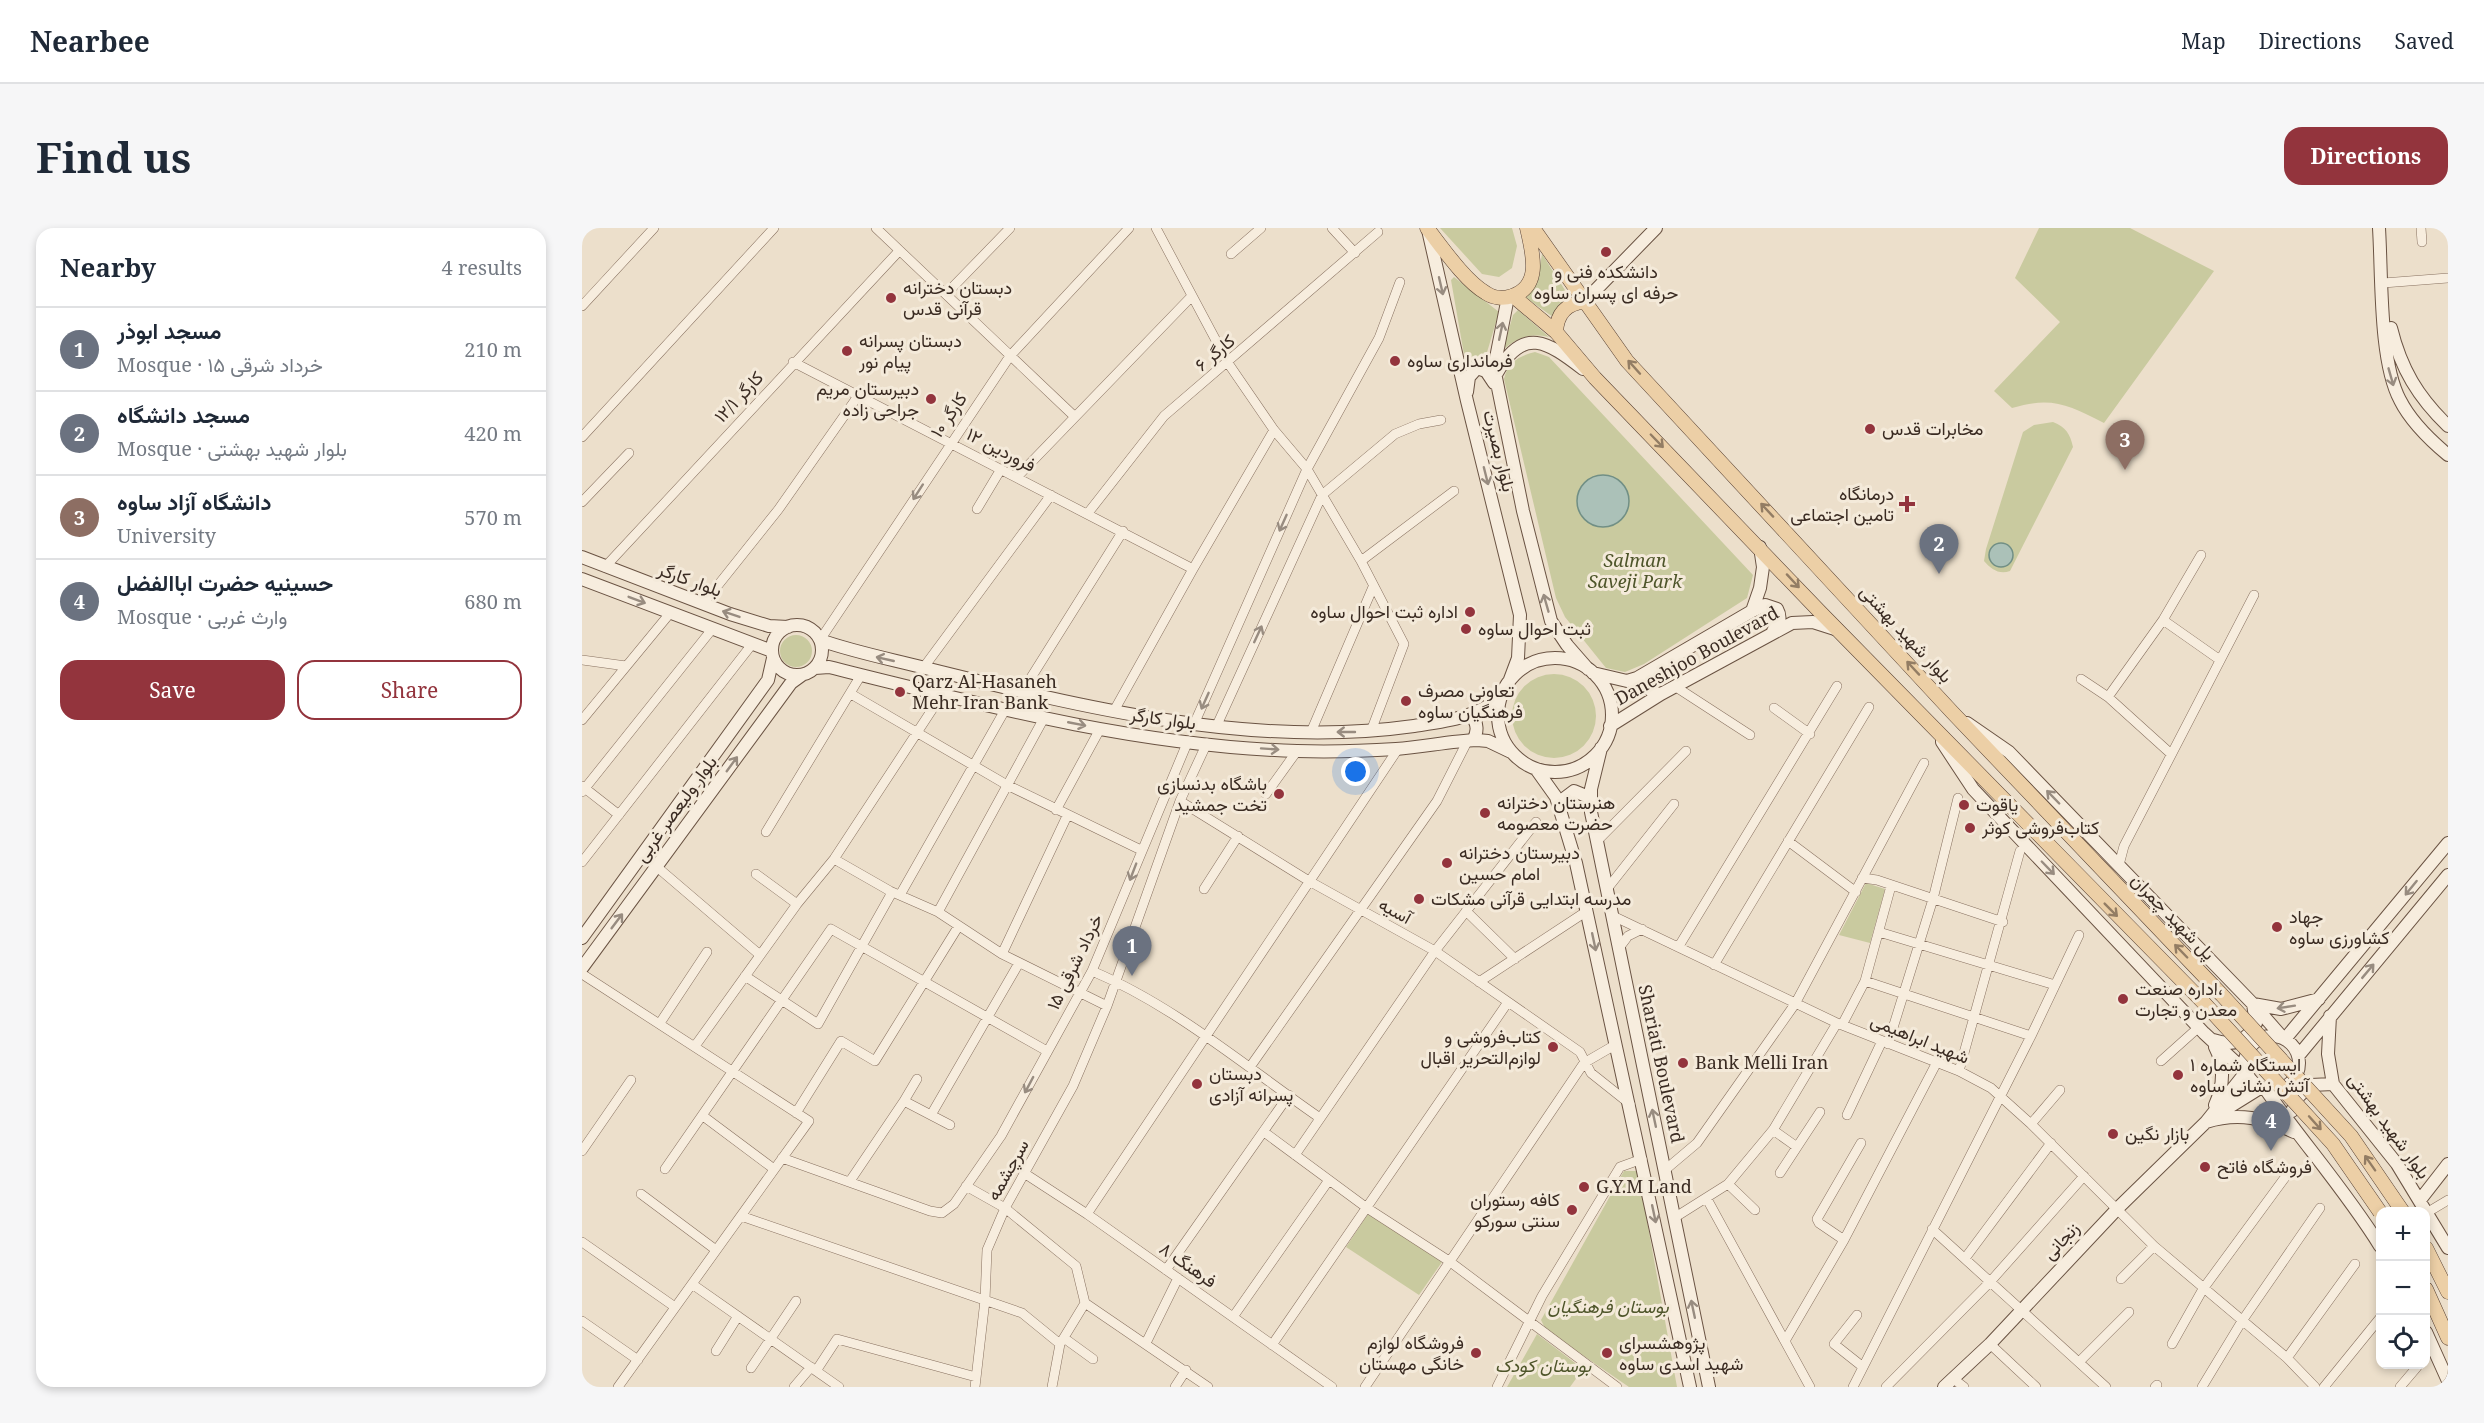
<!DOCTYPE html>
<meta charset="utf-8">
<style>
:root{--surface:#fff;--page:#f6f6f7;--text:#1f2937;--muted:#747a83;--line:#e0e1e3;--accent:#93343d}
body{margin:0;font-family:"Noto Serif",Vazirmatn,serif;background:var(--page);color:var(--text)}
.controls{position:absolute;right:18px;bottom:18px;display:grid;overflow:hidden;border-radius:12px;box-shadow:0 3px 9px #0003}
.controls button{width:54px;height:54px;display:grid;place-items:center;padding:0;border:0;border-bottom:2px solid var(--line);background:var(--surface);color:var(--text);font:30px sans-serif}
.you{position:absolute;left:774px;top:544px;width:21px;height:21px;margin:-15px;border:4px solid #fff;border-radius:50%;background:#1a73e8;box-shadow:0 0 0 9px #1a73e833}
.badge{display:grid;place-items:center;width:39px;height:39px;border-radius:50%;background:var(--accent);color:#fff;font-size:20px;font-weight:700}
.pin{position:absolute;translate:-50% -50px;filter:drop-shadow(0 2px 3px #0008)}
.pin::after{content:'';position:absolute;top:32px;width:21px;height:18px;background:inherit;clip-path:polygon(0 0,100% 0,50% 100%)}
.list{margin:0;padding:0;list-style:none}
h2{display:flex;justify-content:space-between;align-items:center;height:78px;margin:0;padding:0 24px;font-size:26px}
h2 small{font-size:20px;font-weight:400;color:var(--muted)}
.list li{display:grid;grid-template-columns:39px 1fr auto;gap:18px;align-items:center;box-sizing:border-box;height:84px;padding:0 24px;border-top:2px solid var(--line)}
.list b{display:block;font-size:22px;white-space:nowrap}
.list p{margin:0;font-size:20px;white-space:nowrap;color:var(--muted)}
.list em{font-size:20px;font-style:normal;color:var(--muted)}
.actions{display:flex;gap:12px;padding:18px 24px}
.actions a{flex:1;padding:14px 0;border:2px solid var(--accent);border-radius:18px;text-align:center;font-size:21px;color:var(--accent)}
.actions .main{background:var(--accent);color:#fff}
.icon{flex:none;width:33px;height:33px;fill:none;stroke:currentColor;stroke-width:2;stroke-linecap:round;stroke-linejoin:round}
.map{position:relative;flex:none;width:1866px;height:1159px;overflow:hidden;border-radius:18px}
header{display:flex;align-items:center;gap:36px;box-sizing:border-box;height:84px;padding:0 30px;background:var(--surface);border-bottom:2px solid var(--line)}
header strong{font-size:28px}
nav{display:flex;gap:33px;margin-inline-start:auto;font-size:21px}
.intro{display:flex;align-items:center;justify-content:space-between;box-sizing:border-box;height:144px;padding:0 36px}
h1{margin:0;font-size:42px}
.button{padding:15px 27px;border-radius:18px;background:var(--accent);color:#fff;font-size:21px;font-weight:700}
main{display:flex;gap:36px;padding:0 36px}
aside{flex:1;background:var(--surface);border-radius:18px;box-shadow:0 3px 9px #0003}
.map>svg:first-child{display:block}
.green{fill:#c9ca9f}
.water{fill:#abc1b8;stroke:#718f85;stroke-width:1.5}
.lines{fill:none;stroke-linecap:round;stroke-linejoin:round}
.street-casing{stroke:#887160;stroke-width:10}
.secondary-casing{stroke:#6a5343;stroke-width:14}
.primary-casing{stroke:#574033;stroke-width:15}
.street{stroke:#f7edde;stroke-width:9}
.secondary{stroke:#f7edde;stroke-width:12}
.primary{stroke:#eccfa6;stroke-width:14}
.primary-bridge-casing{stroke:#574033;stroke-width:15;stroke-linecap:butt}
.primary-bridge{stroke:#eccfa6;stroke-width:14}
.oneway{stroke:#988c80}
.oneway2{stroke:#937d64}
.poi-dot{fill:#93343d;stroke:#f4eada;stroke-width:2}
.labels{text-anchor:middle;stroke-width:6;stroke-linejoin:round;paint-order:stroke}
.poi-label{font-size:18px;fill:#3a2b22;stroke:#f4eada;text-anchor:start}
.street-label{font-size:18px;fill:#3a2b22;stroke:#f4eada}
.park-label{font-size:18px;font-style:italic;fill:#4e552a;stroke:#f4eada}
</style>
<header>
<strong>Nearbee</strong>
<nav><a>Map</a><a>Directions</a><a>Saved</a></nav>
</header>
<div class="intro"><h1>Find us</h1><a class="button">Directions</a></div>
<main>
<aside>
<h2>Nearby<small>4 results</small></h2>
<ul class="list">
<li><span class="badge" style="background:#6b7280">1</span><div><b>مسجد ابوذر</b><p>Mosque · ۱۵ خرداد شرقی</p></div><em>210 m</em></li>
<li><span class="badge" style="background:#6b7280">2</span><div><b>مسجد دانشگاه</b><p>Mosque · بلوار شهید بهشتی</p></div><em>420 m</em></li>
<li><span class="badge" style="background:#8d6e63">3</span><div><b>دانشگاه آزاد ساوه</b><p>University</p></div><em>570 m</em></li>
<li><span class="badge" style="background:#6b7280">4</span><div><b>حسینیه حضرت اباالفضل</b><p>Mosque · وارث غربی</p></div><em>680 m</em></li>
</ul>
<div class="actions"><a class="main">Save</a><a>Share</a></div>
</aside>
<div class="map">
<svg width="1866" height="1159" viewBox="0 0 1866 1159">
<rect width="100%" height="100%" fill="#ecdfcb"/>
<path class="green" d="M858,0h72l5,18 -5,22 -13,9 -17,-3z
M1457,0h91l84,43 -110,152c-36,-18 -52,-27 -92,-15l-18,-17 66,-69 -45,-44z
M960,26l28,44 -11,6 -6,13 -28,-20 12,-13z
M872,49l45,35 -14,47 -7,-1 -12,8 -15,-86z
M936,82l31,27c-19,-4 -32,0 -46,13l10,-35z
M953,124l14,5 204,218 -6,23 -103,66 -19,8 -19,-4 -41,-51 -9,-19 -52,-219c4,-17 15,-23 31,-27z
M1471,194c13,5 17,12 20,25l-63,124c-11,4 -19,-2 -26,-10l2,-12 37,-117 11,-7z
M198 423a16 16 0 1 1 32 0a16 16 0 1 1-32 0Z
M930 488a42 42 0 1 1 84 0a42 42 0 1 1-84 0Z
M1284,655l19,6 -15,54 -31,-8z
M1042,943h14l39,216h-48l-83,-57 -5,-10z
M786,986l74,48 -23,33 -73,-48z
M955,1106l46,35 -13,18h-63z"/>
<path class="water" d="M995 273a26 26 0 1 1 52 0a26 26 0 1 1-52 0Z
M1407 327a12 12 0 1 1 24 0a12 12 0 1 1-24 0Z"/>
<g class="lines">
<defs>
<path id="street" d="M294,0l198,188
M574,0l72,135 46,67 33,39 54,92 43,83 -33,87
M750,0l23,25
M1839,0l1,14
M649,26l30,-26
M1801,55l65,-5
M364,66l64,-66
M0,78l72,-78
M211,134l400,207
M0,209l192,-209
M435,249l174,-180
M0,274l47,-49
M395,281l24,-40
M506,285l76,-97 214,-184
M779,333l93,-70
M23,339l294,-316
M121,376l75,-94 80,-114
M1581,392l57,40
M238,412l190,-284 119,-128
M0,432l44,6
M342,439l127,-172
M1499,451l27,18 62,56
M1094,459l74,48
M440,464l101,-161
M269,466l156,91 134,65
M1526,469l55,-77 38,-65
M1192,480l36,26
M533,481l78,-140 81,-139
M0,492l89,-108
M613,494l112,-253 72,-131 21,-56
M635,497l105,-230 73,-61 24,-10 22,-4
M729,504l62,-145
M0,558l37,29
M0,564l131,-164
M684,566l31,-43
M598,573l129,80 126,70 145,101 11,21 39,31
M474,582l44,-81
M184,604l95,-157
M1015,613l89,-90
M1206,613l68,51
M252,631l56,32 48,21 64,42 105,52
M0,634l171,-219
M1537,637l5,-19 130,-251
M75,639l103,88
M174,646l41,30
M1280,650l15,2 126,42
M622,661l34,-53
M1025,661l67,-85
M318,667l105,-185
M884,683l49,48
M356,684l106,-194
M1031,688l224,107 122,48 32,17 40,36 123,122 133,112 28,29
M1297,704l176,53
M1097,718l158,-260
M1037,720l9,-12 14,-7
M420,726l65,-138
M1132,737l155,-258
M510,743c83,35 154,96 228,147
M0,746l227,147 -191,266
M163,748l73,48 72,-128v-5
M1283,753l166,55
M897,754l108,-71
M78,795l47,-71
M1260,797l23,-44 26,-95
M1306,816l45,-145 25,-101
M113,818l102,-142 37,-45 107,-163
M1579,833l38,-34
M668,839l187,-266 31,-61
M1377,843l61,-220
M322,873l13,-22
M214,885l45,-72 34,20 83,-134
M349,887l88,-152
M1265,887l35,-74
M121,888l71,53
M1449,896l29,-34
M1191,902l24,17 -17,26
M682,904l103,76 82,53 168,126
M1215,919l23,-35
M0,923l49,-71
M713,927l140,-204 101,-129
M200,930l148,53 12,2 12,-9 47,-68 91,-165 96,-230
M83,941l166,-240 216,122
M1083,942l32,-27 98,-139 129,-241
M442,945l63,41 245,173
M268,953l54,-80 46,24
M1146,956l27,26
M384,958l39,22 71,58 9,37
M59,966l75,56
M1125,971l103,188
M1846,984l20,-12
M505,986l311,-465
M159,988l281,97 38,31
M1092,990l54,-34 45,-54 64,-107
M1350,1001l174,158
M1262,1012l-25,-17 -2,-4 44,-76
M0,1014l93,65
M1384,1029l85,-114
M584,1042l123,-175
M1539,1051l33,-33
M110,1056l147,103
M503,1075l123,84
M1275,1087l-23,29 29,23
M651,1089l96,-137
M0,1093l56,39
M482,1110l29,21
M1203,1113l59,-101 93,-178
M564,1115l32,-65
M1408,1116l46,43
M1590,1116l31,-55 86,-117
M690,1117l236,-343
M134,1123l22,-35
M1705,1130l68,-94
M1497,1134l50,-50
M169,1140l45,-67
M234,1143l21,-32 139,38
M1373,1152l9,7
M212,1159l17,-20
M393,1159l10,-87 2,-50 18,-42 68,-122 34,-80 73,-205 27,-58
M470,1159l8,-43 25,-41
M593,1159l11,-17
M783,1159l219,-324 31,-18
M915,1159l45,-91 78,-129 22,-8
M1271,1159l178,-351 48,-101
M1304,1159l104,-105 94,-106
M1573,1159l2,-2
M1620,1159l40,-66 78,-113
M1742,1159l56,-69
M1818,1159l17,-20"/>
<path id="secondary" d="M1797,0c3,47 0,133 21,172 11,22 30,40 48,55
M846,2l39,171 53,214 -2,43 -9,24
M926,69l-14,71 29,143 28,110 16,24 21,24
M1002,74l72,-74
M1809,100c10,41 27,69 57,98
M915,145c26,-48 51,-31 86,-4
M885,164l2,-15 8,-9 9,3 8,12
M0,329l148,57 39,12 19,1
M0,351l190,72
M1170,383l13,-6 12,4c5,9 2,14 -4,22
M190 422a25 25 0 1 1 50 0a25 25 0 1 1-50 0Z
M238,412c34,12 70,19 105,28 157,39 326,81 489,58 33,-5 62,-8 88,-30
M916 487a57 57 0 1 1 114 0a57 57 0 1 1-114 0Z
M233,440l14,-1c153,38 308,79 468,84 32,1 67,0 99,-2 28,-2 54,-8 81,-9l11,1 23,11
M1069,442l-5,7v8l7,8 8,1
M1011,445l34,8 10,-3 115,-67 8,-23 3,-21 -3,-20
M889,488c7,7 7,16 2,24
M1385,495l42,29 244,252 29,33
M1028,498l51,-32 131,-71 21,-1 25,8
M1360,514l31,47 231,244 42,39 -40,50 -88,86 -128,136 -46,43
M1019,520l-10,41v23l118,575
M954,541l20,28 20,66 114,524
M976,575l16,-12 17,7
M0,710l186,-258 5,-22
M0,740l209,-285 11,-8
M1748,788l-2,38 5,30 64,80 51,84
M1663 835a27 27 0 1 1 54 0a27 27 0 1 1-54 0Z
M1703,811l163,-196
M1631,812c21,7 33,2 43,-17l-3,-19 28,5 38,-10
M1717,827l149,-180
M1684,862c37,53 80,101 114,156
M1633,877c9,-20 10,-39 0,-58
M1710,883l7,-15 12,-11 22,-1
M1633,888l45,-28
M1624,894c32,-10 59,-4 88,10
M1838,972l28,-36
M1844,1104l22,49"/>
<path id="primary" d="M845,0c15,19 38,53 59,65 7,5 17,6 26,3 31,-10 20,-45 15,-68
M951,0l94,133 325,351 269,282
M931,68l43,36 39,46 227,236 382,389
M974,104c1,-18 10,-29 28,-30
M1844,1020l22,44
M1844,1061l22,49"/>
</defs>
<use href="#street" class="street-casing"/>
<use href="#secondary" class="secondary-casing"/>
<use href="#primary" class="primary-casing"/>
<use href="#street" class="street"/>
<use href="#secondary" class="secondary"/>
<use href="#primary" class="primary"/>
<defs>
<path id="primary-bridge" d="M1639,766l130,142 52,76
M1622,775l129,141 47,68"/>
</defs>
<use href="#primary-bridge" class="primary-bridge-casing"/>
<use href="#primary-bridge" class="primary-bridge"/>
</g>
<defs><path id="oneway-shaft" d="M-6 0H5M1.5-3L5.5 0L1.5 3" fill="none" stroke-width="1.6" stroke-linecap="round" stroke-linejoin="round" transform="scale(1.5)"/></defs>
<g class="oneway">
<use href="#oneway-shaft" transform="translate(859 58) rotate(77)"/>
<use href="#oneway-shaft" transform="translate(919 103) rotate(-78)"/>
<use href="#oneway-shaft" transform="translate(1809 149) rotate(74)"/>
<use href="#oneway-shaft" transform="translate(904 248) rotate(76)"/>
<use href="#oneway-shaft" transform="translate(336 264) rotate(123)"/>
<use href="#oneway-shaft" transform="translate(701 295) rotate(114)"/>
<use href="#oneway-shaft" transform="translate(55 372) rotate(21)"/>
<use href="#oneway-shaft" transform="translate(964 375) rotate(-106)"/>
<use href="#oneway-shaft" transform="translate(149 386) rotate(-161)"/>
<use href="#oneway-shaft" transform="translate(676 406) rotate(-65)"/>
<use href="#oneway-shaft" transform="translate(303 431) rotate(-167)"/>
<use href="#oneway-shaft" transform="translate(623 473) rotate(114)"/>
<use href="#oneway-shaft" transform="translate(495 496) rotate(11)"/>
<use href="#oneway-shaft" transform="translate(764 504) rotate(180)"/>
<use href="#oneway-shaft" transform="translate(688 521) rotate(4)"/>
<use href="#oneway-shaft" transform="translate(150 536) rotate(-54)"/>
<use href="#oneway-shaft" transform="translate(1471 569) rotate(-134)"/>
<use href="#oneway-shaft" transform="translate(1466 640) rotate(46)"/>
<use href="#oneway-shaft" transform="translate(551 644) rotate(111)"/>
<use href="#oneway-shaft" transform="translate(1829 660) rotate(129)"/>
<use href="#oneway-shaft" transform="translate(35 693) rotate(-53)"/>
<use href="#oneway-shaft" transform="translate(1012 714) rotate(78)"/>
<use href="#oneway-shaft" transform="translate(1786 743) rotate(-50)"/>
<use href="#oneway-shaft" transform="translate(1704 779) rotate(171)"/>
<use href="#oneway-shaft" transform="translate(447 857) rotate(118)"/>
<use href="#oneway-shaft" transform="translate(1072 890) rotate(-102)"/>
<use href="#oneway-shaft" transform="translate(1072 986) rotate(78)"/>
<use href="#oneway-shaft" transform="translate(1111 1081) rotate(-102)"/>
</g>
<g class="oneway2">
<use href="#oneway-shaft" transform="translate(1052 139) rotate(-132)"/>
<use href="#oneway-shaft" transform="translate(1075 213) rotate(46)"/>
<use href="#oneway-shaft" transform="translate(1185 282) rotate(-133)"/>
<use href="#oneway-shaft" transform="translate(1211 353) rotate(47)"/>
<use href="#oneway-shaft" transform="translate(1331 440) rotate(-133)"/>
<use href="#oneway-shaft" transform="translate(1529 682) rotate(45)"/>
<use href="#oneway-shaft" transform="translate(1599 723) rotate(-134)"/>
<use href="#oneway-shaft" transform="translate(1733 895) rotate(48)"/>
<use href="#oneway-shaft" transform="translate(1788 935) rotate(-125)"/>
</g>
<g class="poi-dot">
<circle cx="1024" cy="24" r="6"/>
<circle cx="309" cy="70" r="6"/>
<circle cx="265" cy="123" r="6"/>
<circle cx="813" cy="133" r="6"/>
<circle cx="349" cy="171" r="6"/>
<circle cx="1288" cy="201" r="6"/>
<path d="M1322 267h6v6h6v6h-6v6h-6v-6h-6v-6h6z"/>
<circle cx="888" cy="384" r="6"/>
<circle cx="884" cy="401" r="6"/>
<circle cx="318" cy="464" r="6"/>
<circle cx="824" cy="473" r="6"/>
<circle cx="697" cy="566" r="6"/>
<circle cx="1382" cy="577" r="6"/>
<circle cx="903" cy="585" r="6"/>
<circle cx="1388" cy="600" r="6"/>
<circle cx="865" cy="635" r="6"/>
<circle cx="837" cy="671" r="6"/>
<circle cx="1695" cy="699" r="6"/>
<circle cx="1541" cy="771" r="6"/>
<circle cx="971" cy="819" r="6"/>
<circle cx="1101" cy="835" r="6"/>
<circle cx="1596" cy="847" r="6"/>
<circle cx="615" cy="856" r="6"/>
<circle cx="1531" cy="906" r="6"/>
<circle cx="1623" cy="939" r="6"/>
<circle cx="1002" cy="959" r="6"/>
<circle cx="990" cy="982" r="6"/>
<circle cx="894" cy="1125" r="6"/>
<circle cx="1025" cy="1125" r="6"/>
</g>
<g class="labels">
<g class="poi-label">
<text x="1024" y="50" text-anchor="middle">دانشکده فنی و<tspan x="1024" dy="21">حرفه ای پسران ساوه</tspan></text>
<text x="321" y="66">دبستان دخترانه<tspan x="321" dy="21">قرآنی قدس</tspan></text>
<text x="277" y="119">دبستان پسرانه<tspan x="277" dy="21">پیام نور</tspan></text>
<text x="825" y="139">فرمانداری ساوه</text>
<text x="337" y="167" text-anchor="end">دبیرستان مریم<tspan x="337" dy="21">جراحی زاده</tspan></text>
<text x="1300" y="207">مخابرات قدس</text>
<text x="1312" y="272" text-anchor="end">درمانگاه<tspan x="1312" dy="21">تامین اجتماعی</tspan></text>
<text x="876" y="390" text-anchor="end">اداره ثبت احوال ساوه</text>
<text x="896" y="407">ثبت احوال ساوه</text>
<text x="330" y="460">Qarz Al-Hasaneh<tspan x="330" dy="21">Mehr Iran Bank</tspan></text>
<text x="836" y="469">تعاونی مصرف<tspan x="836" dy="21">فرهنگیان ساوه</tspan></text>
<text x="685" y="562" text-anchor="end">باشگاه بدنسازی<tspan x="685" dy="21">تخت جمشید</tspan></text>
<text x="915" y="581">هنرستان دخترانه<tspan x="915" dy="21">حضرت معصومه</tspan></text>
<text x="1394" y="583">یاقوت</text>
<text x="1400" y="606">کتاب‌فروشی کوثر</text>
<text x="877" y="631">دبیرستان دخترانه<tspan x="877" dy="21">امام حسین</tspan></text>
<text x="849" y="677">مدرسه ابتدایی قرآنی مشکات</text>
<text x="1707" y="695">جهاد<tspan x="1707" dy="21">کشاورزی ساوه</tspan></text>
<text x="1553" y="767">اداره صنعت،<tspan x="1553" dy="21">معدن و تجارت</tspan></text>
<text x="959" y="815" text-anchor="end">کتاب‌فروشی و<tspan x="959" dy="21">لوازم‌التحریر اقبال</tspan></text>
<text x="1113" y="841">Bank Melli Iran</text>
<text x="1608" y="843">ایستگاه شماره ۱<tspan x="1608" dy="21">آتش نشانی ساوه</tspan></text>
<text x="627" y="852">دبستان<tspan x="627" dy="21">پسرانه آزادی</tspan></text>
<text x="1543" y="912">بازار نگین</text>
<text x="1635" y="945">فروشگاه فاتح</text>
<text x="1014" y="965">G.Y.M Land</text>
<text x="978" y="978" text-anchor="end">کافه رستوران<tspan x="978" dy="21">سنتی سورکو</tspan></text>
<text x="882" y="1121" text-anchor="end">فروشگاه لوازم<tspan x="882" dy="21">خانگی مهستان</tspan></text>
<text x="1037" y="1121">پژوهشسرای<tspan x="1037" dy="21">شهید اسدی ساوه</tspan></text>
</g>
<g class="street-label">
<text transform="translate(633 125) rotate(-40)" y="6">کارگر ۶</text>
<text transform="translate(157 169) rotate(-47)" y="6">کارگر ۱۲/۱</text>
<text transform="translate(367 187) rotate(-56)" y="6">کارگر ۱۰</text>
<text transform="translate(419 222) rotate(27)" y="6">۱۲ فروردین</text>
<text transform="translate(917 223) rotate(76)" y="6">بلوار بصیرت</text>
<text transform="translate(108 352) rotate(20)" y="6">بلوار کارگر</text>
<text transform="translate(1324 406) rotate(47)" y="6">بلوار شهید بهشتی</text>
<text transform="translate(1115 428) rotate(-29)" y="6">Daneshjoo Boulevard</text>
<text transform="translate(581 491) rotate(8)" y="6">بلوار کارگر</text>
<text transform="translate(94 581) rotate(-54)" y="6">بلوار ولیعصر غربی</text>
<text transform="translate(813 683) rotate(29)" y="6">آسیه</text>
<text transform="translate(1591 689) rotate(46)" y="6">پل شهید چمران</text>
<text transform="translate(493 734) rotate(-64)" y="6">۱۵ خرداد شرقی</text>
<text transform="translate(1338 811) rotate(22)" y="6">شهید ابراهیمی</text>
<text transform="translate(1079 836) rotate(78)" y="6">Shariati Boulevard</text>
<text transform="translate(1807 898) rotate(54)" y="6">بلوار شهید بهشتی</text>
<text transform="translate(426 942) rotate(-61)" y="6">سرچشمه</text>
<text transform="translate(1479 1013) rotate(-47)" y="6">زنجانی</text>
<text transform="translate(606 1037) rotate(35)" y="6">فرهنگ ۸</text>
</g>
<g class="park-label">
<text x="1053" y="339">Salman<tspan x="1053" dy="21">Saveji Park</tspan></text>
<text x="1026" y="1085">بوستان فرهنگیان</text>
<text x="961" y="1144">بوستان کودک</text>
</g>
</g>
</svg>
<div class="controls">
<button>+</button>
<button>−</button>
<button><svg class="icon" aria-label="locate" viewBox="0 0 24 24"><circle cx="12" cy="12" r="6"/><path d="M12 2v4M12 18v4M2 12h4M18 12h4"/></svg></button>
</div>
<div class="you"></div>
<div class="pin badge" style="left:550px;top:748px;background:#6b7280">1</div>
<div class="pin badge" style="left:1357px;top:346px;background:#6b7280">2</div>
<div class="pin badge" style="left:1543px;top:242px;background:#8d6e63">3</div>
<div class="pin badge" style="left:1689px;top:923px;background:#6b7280">4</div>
</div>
</main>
